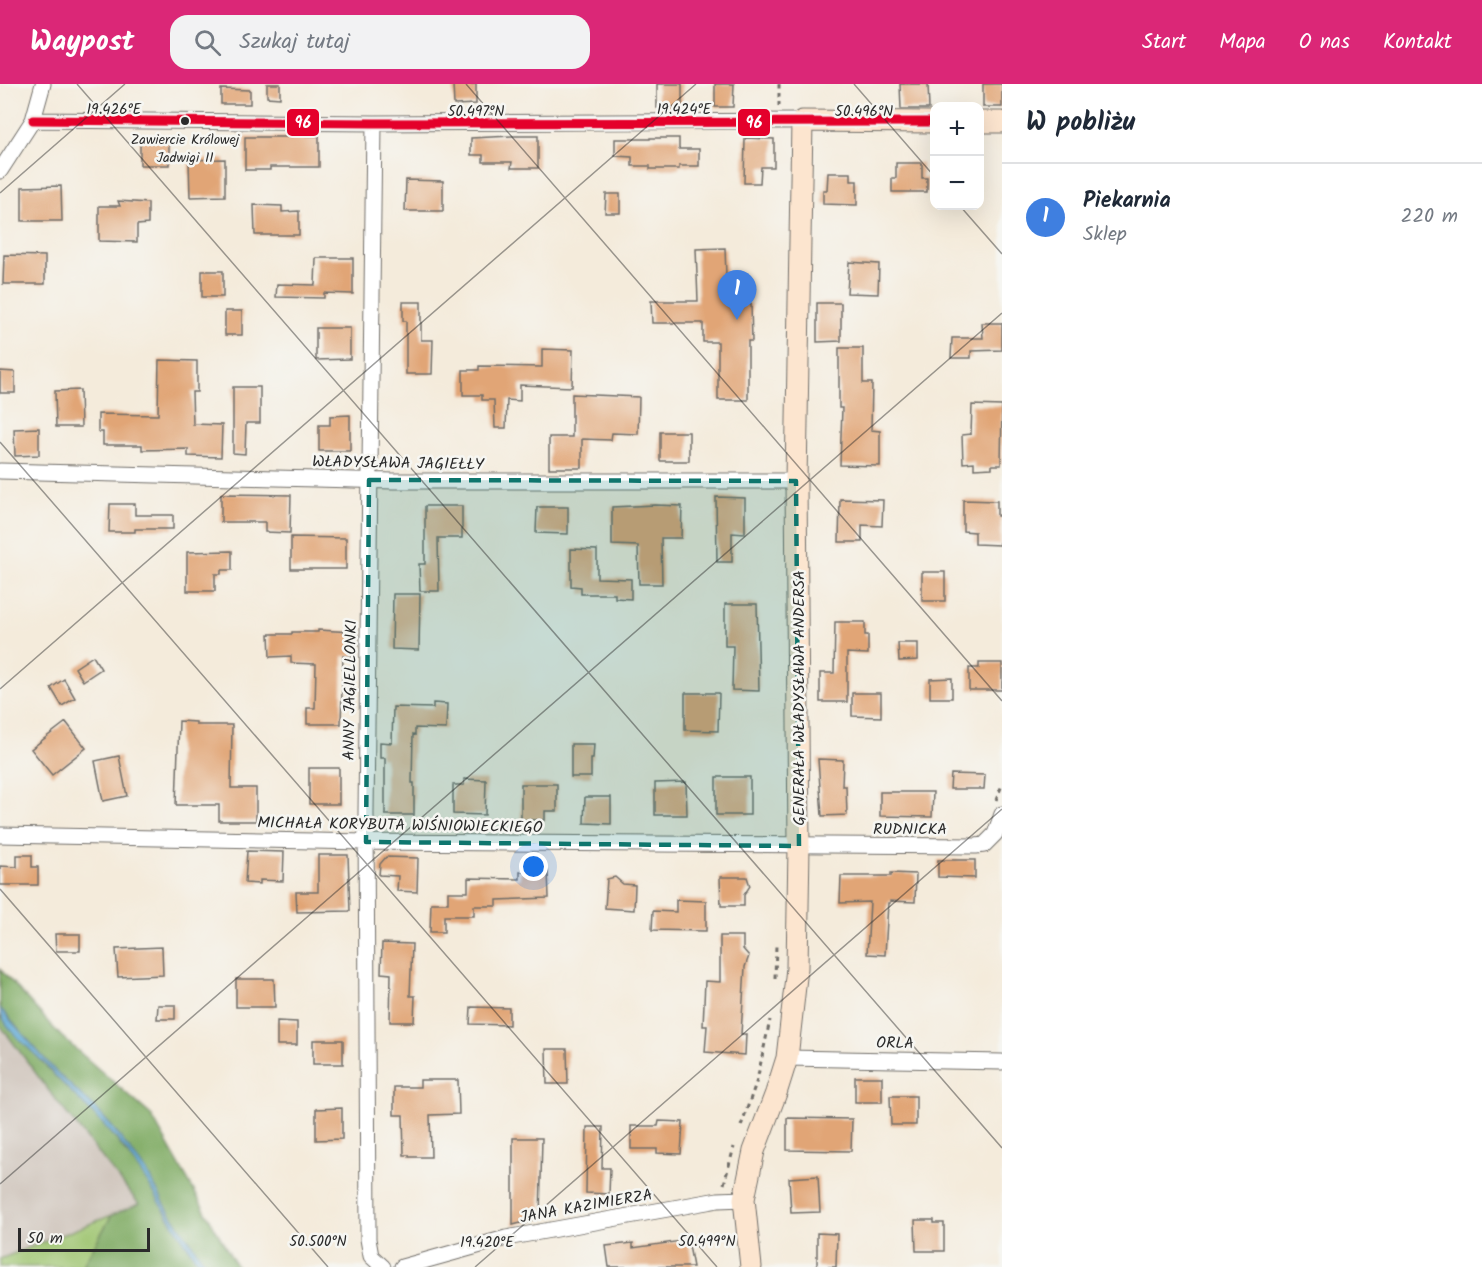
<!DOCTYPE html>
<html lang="pl">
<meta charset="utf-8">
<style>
:root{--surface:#fff;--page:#f2f2f3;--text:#1f2937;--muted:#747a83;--line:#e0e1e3;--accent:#db2777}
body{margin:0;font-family:Kalam,sans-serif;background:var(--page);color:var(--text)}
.controls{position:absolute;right:18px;top:18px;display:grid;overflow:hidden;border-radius:12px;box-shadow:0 6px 24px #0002}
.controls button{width:54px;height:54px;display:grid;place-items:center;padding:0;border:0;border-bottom:2px solid var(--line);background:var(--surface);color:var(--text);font:30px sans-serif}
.scale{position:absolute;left:18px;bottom:15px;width:132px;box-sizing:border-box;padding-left:6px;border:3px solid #2b2b2b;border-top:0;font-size:16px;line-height:21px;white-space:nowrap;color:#2b2b2b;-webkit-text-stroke:4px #f6f6f2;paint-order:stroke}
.you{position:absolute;left:534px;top:783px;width:21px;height:21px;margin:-15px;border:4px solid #fff;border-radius:50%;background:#1a73e8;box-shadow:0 0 0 9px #1a73e833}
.badge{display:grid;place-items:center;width:39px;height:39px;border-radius:50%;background:var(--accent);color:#fff;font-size:20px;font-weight:700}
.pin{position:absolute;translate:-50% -50px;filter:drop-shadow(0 2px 3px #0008)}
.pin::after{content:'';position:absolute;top:32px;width:21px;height:18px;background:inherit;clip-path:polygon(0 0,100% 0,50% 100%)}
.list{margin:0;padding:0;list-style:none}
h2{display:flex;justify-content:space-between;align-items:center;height:78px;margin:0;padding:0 24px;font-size:26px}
h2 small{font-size:20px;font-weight:400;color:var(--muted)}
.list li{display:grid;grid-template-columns:39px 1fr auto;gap:18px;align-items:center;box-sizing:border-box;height:108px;padding:0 24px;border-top:2px solid var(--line)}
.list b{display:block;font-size:22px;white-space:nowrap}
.list p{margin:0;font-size:20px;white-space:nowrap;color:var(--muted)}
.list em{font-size:20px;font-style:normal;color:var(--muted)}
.icon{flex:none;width:33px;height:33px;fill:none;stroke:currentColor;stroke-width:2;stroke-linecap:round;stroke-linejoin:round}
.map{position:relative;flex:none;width:1002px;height:1183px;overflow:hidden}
header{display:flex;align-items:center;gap:36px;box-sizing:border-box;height:84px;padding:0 30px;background:var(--accent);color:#fff}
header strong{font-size:28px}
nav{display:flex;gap:33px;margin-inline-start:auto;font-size:21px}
.search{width:420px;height:54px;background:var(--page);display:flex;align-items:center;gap:15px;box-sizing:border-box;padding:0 21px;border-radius:18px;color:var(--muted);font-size:22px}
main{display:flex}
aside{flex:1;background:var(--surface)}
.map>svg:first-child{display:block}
.industrial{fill:#cdc2b9}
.green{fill:#9ec46f;stroke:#64784d;stroke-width:1.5}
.forest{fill:#7eaa62;stroke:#546a46;stroke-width:1.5}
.water{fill:#5ca8d5;stroke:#446a80;stroke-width:1.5}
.building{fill:#e1a576}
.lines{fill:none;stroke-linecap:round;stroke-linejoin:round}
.street-casing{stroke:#716e69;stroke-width:17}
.secondary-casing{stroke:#716e69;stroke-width:23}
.path{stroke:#716e69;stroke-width:3;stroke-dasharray:4.5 4.5;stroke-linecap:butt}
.street{stroke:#fff;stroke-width:15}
.secondary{stroke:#fce5cf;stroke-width:21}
.bus-1-casing{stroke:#f6f6f2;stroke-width:14}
.bus-1{stroke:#e4002b;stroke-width:9}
.marked{fill:#0f766e;fill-opacity:0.2;stroke:#0f766e;stroke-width:4.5;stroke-dasharray:12 8;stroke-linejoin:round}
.ticks{fill:none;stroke:#2b2b2b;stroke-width:1.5;stroke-opacity:0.45}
.bus-dot{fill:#2b2b2b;stroke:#f6f6f2;stroke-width:2}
.labels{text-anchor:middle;stroke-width:5;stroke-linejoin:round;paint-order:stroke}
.bus-label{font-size:14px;fill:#2b2b2b;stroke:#f6f6f2}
.street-label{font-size:16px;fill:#2b2b2b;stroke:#f6f6f2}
.ticks-label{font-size:15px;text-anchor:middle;fill:#2b2b2b;stroke:#f6f6f2;stroke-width:5;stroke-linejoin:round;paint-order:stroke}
.line-badge{stroke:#f6f6f2;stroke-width:2}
.badge-label{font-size:16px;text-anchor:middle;font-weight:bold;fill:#fff}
</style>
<header>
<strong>Waypost</strong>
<div class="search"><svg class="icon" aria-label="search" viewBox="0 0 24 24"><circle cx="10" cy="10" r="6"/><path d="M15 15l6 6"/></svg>Szukaj tutaj</div>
<nav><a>Start</a><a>Mapa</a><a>O nas</a><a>Kontakt</a></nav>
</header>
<main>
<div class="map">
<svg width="1002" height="1183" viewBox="0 0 1002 1183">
<rect width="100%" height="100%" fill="#f6f6f2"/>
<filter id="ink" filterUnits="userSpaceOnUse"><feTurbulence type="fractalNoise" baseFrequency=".0167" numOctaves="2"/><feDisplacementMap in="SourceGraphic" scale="12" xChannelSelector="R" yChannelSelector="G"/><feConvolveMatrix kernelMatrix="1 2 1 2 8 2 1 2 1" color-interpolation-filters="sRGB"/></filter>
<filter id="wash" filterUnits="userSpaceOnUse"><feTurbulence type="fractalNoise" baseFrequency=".008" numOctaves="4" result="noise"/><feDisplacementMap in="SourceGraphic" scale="24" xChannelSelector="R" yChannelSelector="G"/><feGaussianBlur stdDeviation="1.35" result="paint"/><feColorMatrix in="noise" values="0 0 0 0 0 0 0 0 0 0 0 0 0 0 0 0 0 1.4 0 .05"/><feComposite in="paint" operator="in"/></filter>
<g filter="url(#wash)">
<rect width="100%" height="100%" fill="#f4ebdb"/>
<path class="industrial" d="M0,941l52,70 87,110 -139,54z"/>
<path class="green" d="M112,1131l-30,52h-82v-8z"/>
<path class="forest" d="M0,885l61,67 90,79 86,152h-29l-40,-57 -22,-39 -34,-44 -16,-18 -40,-37 -56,-64z
M0,932l58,63 47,46 46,60 15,28 36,54h-120l30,-52 27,-11 -87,-109 -52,-70z"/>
<path class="water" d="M0,924l56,64 40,37 16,18 34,44 22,39 40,57h-6c-27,-37 -48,-78 -75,-115 -24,-33 -56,-57 -82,-88 -12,-13 -45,-38 -45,-56z"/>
<g id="blocks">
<path class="building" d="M267,0h13v14l-13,-1z
M453,0h23v20l-22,1z
M657,0h25v24h-25z
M715,0h19l-1,23h-18z
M900,0h28l1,25h-28z
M983,0h19v23h-19z
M221,5l29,1v14h-29z
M291,51l28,1v31h-49v3h-25v-33h46z
M140,52l29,1v28h-29z
M512,52h26v32h-27l1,-6h-29v-7h-12v-17z
M650,54h29v11h20v17h-20v3h-29v-3h-18v-9l-17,-1v-17h35z
M745,54l29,1v28h-13l-1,16h-16z
M225,75v37l-35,1 -1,-37z
M896,79h26v15h5v14h-35v-14h4z
M828,89h23v8h6v24l-34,-1v-14h4z
M406,96l37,1v30h-38z
M61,102l1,35h-40v-34z
M606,110h14v19h-15z
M118,117l30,2v21l-11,1v17l-38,-1v-35h21z
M254,121l28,1v6l17,-1v24h-44z
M725,164l2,56h24l1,37h-4v59h-30v-58h-15v-19h-51l-1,-22h47l-2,-52z
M4,171l41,1v28h-42z
M316,174h37v36l-29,-1v5l-48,-1 1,-13 38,1z
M849,178l30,2 -1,30 -31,-1z
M202,187h21v26h-21z
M403,218h18v38h12l-1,34h-26v-53h-3z
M817,219h24v38l-24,1z
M225,227h17v24h-17z
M982,239h20v27l-31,1v7h-20l1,-20h31z
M316,244h34v31l-34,1z
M839,264h24v35h9l-1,47 9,1v35l-40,-1 2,-57h-3z
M542,265l31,1 -1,37 -52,-2v16l-13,-1 -1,28h-11l-1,-28h-12v-5h-19v-25h16v-4l63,1z
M159,276l38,1v31h-5l1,32 29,1 -1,32 -33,-1v-7l-46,1v-5h-39v-13h-5v-18l60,1z
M0,287l15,1v21h-15z
M233,303h27v36h-14l-1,31 -12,-1z
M80,306l1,37h-25l-1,-36z
M572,310l67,3 -1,37 -26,-1 -1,7 -29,-1v29h-33v-31h23z
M972,321l30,1 -1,59h-9v3l-18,1v-7l-11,1 -1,-28 9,-1z
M350,331v36h-31v-26h11v-9z
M39,344v27l-24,1 -1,-27z
M660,348h29v29h-29z
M221,410l70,1 -1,38 -25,-1v-10h-44z
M716,413l29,1v36l-13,-1v29h-15z
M840,415l43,1 -1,26 -20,-1v17h-23z
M963,416l34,1v15h4l-1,29 -25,-1v-12l-12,-1z
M110,420h25v11h38v14h-38v3h-26z
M655,421l27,1 -1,32h-20l1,46h-23l-1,-38 -26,-1v-38z
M425,422h37v32h-24l1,53h-19l-1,-27h6z
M537,423h31v27l-32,-1z
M291,453l55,1v31h-55z
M571,465l26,1v28l34,1v20l-16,-1v-4h-34v-7l-10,-1z
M232,467v19h-11v4h-6v17h-28v-39z
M922,488h23v29h-23z
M393,510h27l-1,56 -27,-1z
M725,520h32l2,87 -27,-1 1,-44h-8z
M835,538h30v13h3v19l-21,-1v49h-27v-29h14z
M318,546l35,2v25l-10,-1 -2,68h-34v-16h8l1,-44 -25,-1v-7l-21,1 -1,-23h23v-2h26z
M898,559h20v17l-19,1z
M93,572l8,13 -18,12 -8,-13z
M979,579h23v27h-33v-22h10z
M952,594v20h-22v-19z
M64,595l11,19 -13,8 -11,-18z
M685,609h34l-1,38 -33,-1z
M852,609h29v24l-29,-1z
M433,619l14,1 -1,25 -31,-1v7l-2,-1 -1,49h2v32h-29v-57h-5v-16l12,1 1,-36 40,1z
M179,637l17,1v3h36l-1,63h25v33h-37v-16h-43z
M66,638l20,26 -34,27 -21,-26z
M571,660h23l-1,15h-2v18h-20z
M119,672l8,40 -24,5 -8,-40z
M818,675l25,1 -1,26h4l1,29 -25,1z
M309,684h30v36h-30z
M951,690l34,1 -1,14h-34z
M716,693h34v38h-34z
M464,695l22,1 -1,35 -32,-1v-29h11z
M686,698l1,33h-32v-32z
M521,700h36v27h-12v9h-24z
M880,708h53l-1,25 -52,-1z
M585,713h26v27l-27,-1z
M247,767l37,1 -1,29 -23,-1v4l-15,-1z
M17,771h15v12h6v18h-38v-19l17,1z
M318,771h30l2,56 -53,1 -1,-20h22z
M386,773l32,1 -1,34 -20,-1 1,-15 -19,-1 1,-11z
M938,776h37v18l-37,-1z
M548,787l1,27 -52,2v6h-23v10h-30v16h-14l1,-29h17v-11h20v-14l52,1v-7z
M891,789l25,1 -1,28 -25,-1v2h-2l-3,52 -18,-1 3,-52 -30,1 1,-27h50z
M615,793l8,7 12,1 -1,25 -29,-2 2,-29z
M720,793h27l3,9 -6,9v11h-23z
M676,816l30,1v30l-54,-1 1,-19 23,1z
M55,850h25v17h-24z
M720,852h23v13l6,7 -4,11 -4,67h5l-1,21 -40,-3 2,-26h-4l2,-45 15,1z
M382,859l30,1 -2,52h5l-1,26h-24l1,-48 -10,-1z
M162,863l1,28 -45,2 -2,-28z
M236,895h38l1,28h-39z
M158,921h17v14h-18z
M471,923l38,1v17l-39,-1z
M277,937l20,1v23h-20z
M313,956h30v24h-30z
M546,965h21l1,35h-21z
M855,993h27v25h-27z
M420,996h38l1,34 -29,1 1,42h-22v-2h-5l-1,-40h-9v-28h26z
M890,1012h26v29h-25z
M342,1024v31l-26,1v-31z
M787,1034l65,1 -1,32 -64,-1z
M659,1037l24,1 -2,32 -24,-1v-4h-26v-23h27z
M587,1043h16l-1,41h8l-1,26 -23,-1z
M513,1054h29l-2,80 -27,7z
M818,1092l2,36 -29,1 -2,-35z
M915,1136h19v3h10v28h-28z
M817,1149l20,1 -1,33h-19z
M688,1156l5,27h-84l-3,-21 27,-3v5z"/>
</g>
</g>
<g filter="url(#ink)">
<use href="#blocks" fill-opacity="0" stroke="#716e69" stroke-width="1.5"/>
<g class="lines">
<defs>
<path id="street" d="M33,36l341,3 428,-2
M374,39l-8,690 2,426 3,17 12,11
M0,87l33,-51 10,-36
M0,387l393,10h403
M0,751l366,7 610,4 8,-1 11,-11 7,-20
M787,974l215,4
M402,1183l104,-29 212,-38 26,-1"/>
<path id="secondary" d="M980,38h22
M751,1183l-7,-68 10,-48 22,-58 11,-35 10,-90 2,-122 -3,-365 6,-360 132,1"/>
</defs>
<use href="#street" class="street-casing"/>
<use href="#secondary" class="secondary-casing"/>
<path class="path" d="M779,0v22
M996,716l6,-15
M775,894l1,-33
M741,1042l16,-46 13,-60
M724,1100l10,-37"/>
<use href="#street" class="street"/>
<use href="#secondary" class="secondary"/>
<defs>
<path id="bus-1" d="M33,36l341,3 560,-1"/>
</defs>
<use href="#bus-1" class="bus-1-casing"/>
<use href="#bus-1" class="bus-1"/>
</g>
</g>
<path class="marked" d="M369,396l427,1 3,365 -433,-4z"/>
<path class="ticks" d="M77,0l925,1064M466,0l536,617M854,0l80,92M0,109l125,-109M960,122l42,48M0,358l717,825M0,605l696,-605M0,805l328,378M0,1100l1002,-871M475,1183l527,-458"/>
<circle class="bus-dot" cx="185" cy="37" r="5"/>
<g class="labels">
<g class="bus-label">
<text x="185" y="60">Zawiercie Królowej<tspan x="185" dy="18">Jadwigi II</tspan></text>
</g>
<g class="street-label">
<text transform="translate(398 378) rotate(1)" y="6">WŁADYSŁAWA JAGIEŁŁY</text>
<text transform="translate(349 606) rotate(-89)" y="6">ANNY JAGIELLONKI</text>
<text transform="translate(798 614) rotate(-90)" y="6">GENERAŁA WŁADYSŁAWA ANDERSA</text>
<text transform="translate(400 740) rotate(1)" y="6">MICHAŁA KORYBUTA WIŚNIOWIECKIEGO</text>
<text x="910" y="750">RUDNICKA</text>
<text transform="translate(895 958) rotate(1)" y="6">ORLA</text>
<text transform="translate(586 1121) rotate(-10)" y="6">JANA KAZIMIERZA</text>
</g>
</g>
<g class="ticks-label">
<text x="114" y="30">19.426°E</text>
<text x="684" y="30">19.424°E</text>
<text x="476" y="32">50.497°N</text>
<text x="864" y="32">50.496°N</text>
<text x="318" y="1162">50.500°N</text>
<text x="707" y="1162">50.499°N</text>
<text x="487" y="1163">19.420°E</text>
</g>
<g class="line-badge">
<rect x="737" y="24" width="34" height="29" rx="6" fill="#e4002b"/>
<rect x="286" y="24" width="34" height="29" rx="6" fill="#e4002b"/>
</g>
<g class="badge-label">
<text x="754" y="44">96</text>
<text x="303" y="44">96</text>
</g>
</svg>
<div class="controls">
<button>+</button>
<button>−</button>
</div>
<div class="scale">50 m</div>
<div class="you"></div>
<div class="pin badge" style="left:737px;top:236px;background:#3f7fe0">1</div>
</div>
<aside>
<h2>W pobliżu<small></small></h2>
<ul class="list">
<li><span class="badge" style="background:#3f7fe0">1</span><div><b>Piekarnia</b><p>Sklep</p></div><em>220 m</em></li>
</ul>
</aside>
</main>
